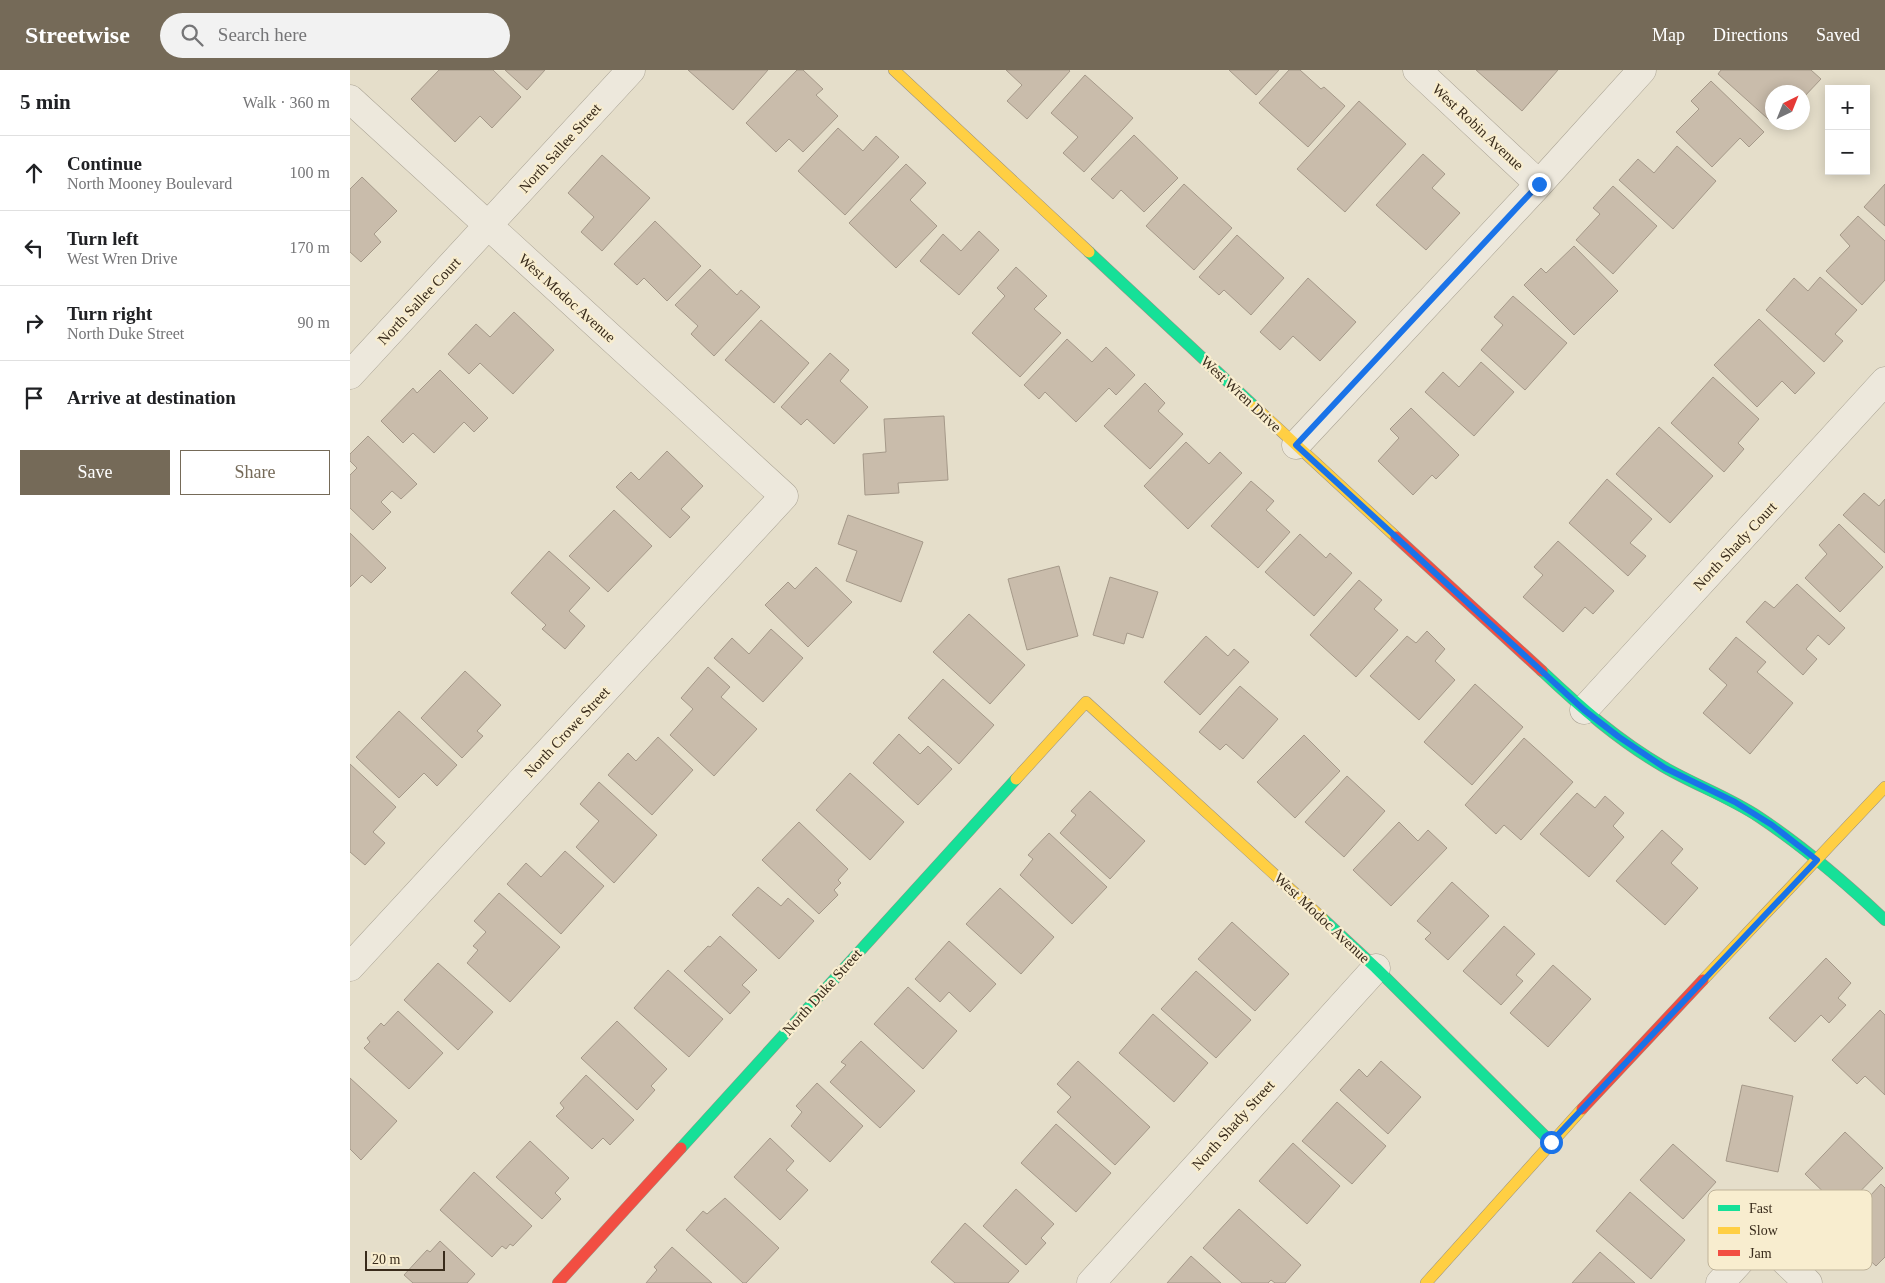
<!DOCTYPE html>
<meta charset="utf-8">
<style>
:root{--surface:#fff;--page:#f2f2f2;--text:#202124;--muted:#757577;--line:#e0e0e0;--accent:#756a58}
body{margin:0;font-family:"Times New Roman",serif;background:var(--page);color:var(--text)}
.controls{position:absolute;right:15px;top:15px;display:grid;overflow:hidden;border-radius:0px;box-shadow:0 2px 12px #0003}
.controls button{width:45px;height:45px;display:grid;place-items:center;padding:0;border:0;border-bottom:1px solid var(--line);background:var(--surface);color:var(--text);font:25px sans-serif}
.compass{position:absolute;left:1415px;top:15px;width:45px;height:45px;border-radius:50%;background:var(--surface);box-shadow:0 2px 12px #0003;rotate:43deg}
.scale{position:absolute;left:15px;bottom:12px;width:80px;box-sizing:border-box;padding-left:5px;border:2px solid #392b1b;border-top:0;font-size:14px;line-height:18px;white-space:nowrap;color:#392b1b;-webkit-text-stroke:4px #f8edcf;paint-order:stroke}
.stop{position:absolute;width:15px;height:15px;margin:-11px;border:4px solid #1a73e8;border-radius:50%;background:#fff}
.stop.end{background:#1a73e8;border-color:#fff;box-shadow:0 1px 5px #0008}
.list{margin:0;padding:0;list-style:none}
h2{display:flex;justify-content:space-between;align-items:center;height:65px;margin:0;padding:0 20px;font-size:21px}
h2 small{font-size:16px;font-weight:400;color:var(--muted)}
.list li{display:grid;grid-template-columns:32px 1fr auto;gap:15px;align-items:center;box-sizing:border-box;height:75px;padding:0 20px;border-top:1px solid var(--line)}
.list b{display:block;font-size:19px;white-space:nowrap}
.list p{margin:0;font-size:16px;white-space:nowrap;color:var(--muted)}
.list em{font-size:16px;font-style:normal;color:var(--muted)}
.actions{display:flex;gap:10px;padding:15px 20px}
.actions a{flex:1;padding:11px 0;border:1px solid var(--accent);border-radius:0px;text-align:center;font-size:18px;color:var(--accent)}
.actions .main{background:var(--accent);color:#fff}
.icon{flex:none;width:28px;height:28px;fill:none;stroke:currentColor;stroke-width:2;stroke-linecap:round;stroke-linejoin:round}
.map{position:relative;flex:none;width:1535px;height:1213px;overflow:hidden}
header{display:flex;align-items:center;gap:30px;box-sizing:border-box;height:70px;padding:0 25px;background:var(--accent);color:#fff}
header strong{font-size:24px}
nav{display:flex;gap:28px;margin-inline-start:auto;font-size:18px}
.search{width:350px;height:45px;background:var(--page);display:flex;align-items:center;gap:12px;box-sizing:border-box;padding:0 18px;border-radius:28px;color:var(--muted);font-size:19px}
main{display:flex}
aside{flex:1;background:var(--surface)}
.map>svg:first-child{display:block}
.building{fill:#c9bcab;stroke:#a59989}
.lines{fill:none;stroke-linecap:round;stroke-linejoin:round}
.street-casing{stroke:#aaa394;stroke-width:29}
.fast-casing{stroke:#999284;stroke-width:12}
.slow-casing{stroke:#999284;stroke-width:12}
.jam-casing{stroke:#999284;stroke-width:12}
.street{stroke:#ede8dc;stroke-width:28}
.fast{stroke:#16e098;stroke-width:11}
.slow{stroke:#ffcf43;stroke-width:11}
.jam{stroke:#f24e42;stroke-width:11}
.route{stroke:#1a73e8;stroke-width:6}
.labels{text-anchor:middle;stroke-width:4.5;stroke-linejoin:round;paint-order:stroke}
.street-label{font-size:15px;fill:#392b1b;stroke:#f8edcf}
.key{fill:#f8edcf;stroke:#bfb399;stroke-width:1}
.key-label{font-size:14px;fill:#392b1b}
</style>
<header>
<strong>Streetwise</strong>
<div class="search"><svg class="icon" aria-label="search" viewBox="0 0 24 24"><circle cx="10" cy="10" r="6"/><path d="M15 15l6 6"/></svg>Search here</div>
<nav><a>Map</a><a>Directions</a><a>Saved</a></nav>
</header>
<main>
<aside>
<h2>5 min<small>Walk · 360 m</small></h2>
<ul class="list">
<li><svg class="icon" aria-label="ahead" viewBox="0 0 24 24"><path d="M12 20V5M6 11l6-6 6 6"/></svg><div><b>Continue</b><p>North Mooney Boulevard</p></div><em>100 m</em></li>
<li><svg class="icon" aria-label="left" viewBox="0 0 24 24"><path d="M17 20v-9H6M10 6l-5 5 5 5"/></svg><div><b>Turn left</b><p>West Wren Drive</p></div><em>170 m</em></li>
<li><svg class="icon" aria-label="right" viewBox="0 0 24 24"><path d="M7 20v-9h11M14 6l5 5-5 5"/></svg><div><b>Turn right</b><p>North Duke Street</p></div><em>90 m</em></li>
<li><svg class="icon" aria-label="arrive" viewBox="0 0 24 24"><path d="M6 21V4h12l-3 4 3 4H6"/></svg><div><b>Arrive at destination</b></div></li>
</ul>
<div class="actions"><a class="main">Save</a><a>Share</a></div>
</aside>
<div class="map">
<svg width="1535" height="1213" viewBox="0 0 1535 1213">
<rect width="100%" height="100%" fill="#e5deca"/>
<path class="building" d="M89,0h54l28,27 -29,31 -12,-12 -25,26 -44,-43z
M155,0h40l-18,20z
M338,0h80l-35,40z
M447,0h6l20,19 -7,6 22,21 -35,36 -14,-13 -13,13 -30,-29z
M656,0h63l1,1 -43,48 -20,-18 15,-16z
M879,0h50l-23,25z
M939,0h11l21,19 3,-2 21,19 -37,41 -49,-44z
M1126,0h82l-36,41z
M1371,0h90l10,9 -19,20v-7h-30v30h9l-4,5 -59,-53z
M735,5l48,43 -49,54 -21,-19 15,-16 -27,-24z
M1361,11l53,51 -15,15 -9,-9 -28,29 -36,-35 23,-23 -8,-8z
M1009,31l47,43 -61,68 -48,-43z
M488,58l25,23 13,-15 23,21 -54,58 -47,-44z
M784,65l44,43 -34,34 -23,-22 -8,9 -22,-20z
M1327,76l39,35 -43,48 -54,-49 19,-21 16,14z
M1073,84l22,20 -13,14 28,25 -34,37 -50,-45z
M252,85l48,43 -48,53 -21,-19 13,-15 -26,-24z
M556,94l20,19 -16,17 27,26 -41,42 -47,-45z
M12,107l35,34 -23,23 7,8 -20,20 -11,-10v-63z
M834,114l48,44 -38,42 -48,-44z
M1535,114v42l-21,-19z
M1263,116l44,40 -44,48 -37,-34 24,-26 -7,-6z
M1508,146l27,25v39l-23,25 -36,-34 24,-25 -10,-11z
M305,151l46,45 -34,35 -23,-23 -7,7 -23,-21z
M629,161l20,19 -40,45 -39,-34 23,-27 18,17z
M887,165l47,43 -33,37 -27,-25 -5,5 -20,-18z
M1224,176l44,45 -44,44 -50,-50 17,-17 5,5z
M666,197l31,29 -13,13 27,24 -41,44 -48,-44 33,-37 -8,-8z
M360,199l27,26 4,-5 19,17 -46,49 -23,-22 7,-8 -23,-21z
M1470,207l37,33 -22,24 8,7 -19,21 -58,-52 28,-32 14,13z
M958,208l48,44 -36,39 -27,-25 -13,14 -20,-18z
M1163,226l54,47 -42,47 -44,-40 22,-25 -9,-8z
M164,242l40,38 -41,44 -33,-31 -11,11 -21,-20 28,-30 14,13z
M1409,249l56,54 -20,21 -13,-13 -25,26 -43,-42z
M411,250l48,43 -35,40 -49,-43z
M717,269l25,23 14,-15 29,28 -19,20 -7,-7 -33,34 -31,-30 -6,7 -15,-14z
M480,283l19,17 -9,11 28,26 -34,37 -27,-25 -6,6 -20,-18z
M1131,292l33,30 -40,44 -49,-44 18,-20 16,15z
M90,300l48,48 -14,14 -10,-10 -30,31 -21,-20 -10,10 -22,-22 32,-33 4,5z
M1363,307l46,42 -21,24 6,6 -20,23 -53,-49z
M795,313l20,20 -7,8 25,23 -33,35 -46,-43z
M1061,338l48,47 -23,24 -4,-4 -19,20 -35,-34 21,-23 -9,-9z
M594,346l4,64 -50,3 1,10 -34,2 -2,-41 23,-2 -2,-33z
M1309,357l54,49 -43,47 -54,-49z
M18,366l49,48 -16,15 -9,-8 -11,11 10,10 -18,18 -23,-22v-33l7,-7 -7,-7v-7z
M836,372l23,22 11,-12 22,21 -54,56 -44,-43z
M317,381l36,35 -22,23 9,8 -20,21 -54,-51 15,-15 8,8z
M1257,409l45,40 -22,24 16,13 -18,20 -59,-53z
M901,411l23,20 -8,9 24,22 -32,36 -47,-42z
M1514,423l15,13 6,-7v54l-42,-38z
M264,440l38,36 -44,46 -39,-36z
M498,445l75,27 -22,60 -55,-21 11,-30 -19,-7z
M1489,454l44,43 -43,45 -35,-34 22,-24 -8,-9z
M0,463l36,35 -15,15 -9,-8 -12,12z
M950,464l26,24 4,-5 22,20 -38,43 -49,-44z
M1208,471l56,50 -21,23 -8,-7 -22,25 -40,-35 20,-22 -9,-8z
M199,481l41,37 -21,23 16,15 -20,23 -23,-20 4,-4 -35,-32z
M709,496l19,70 -51,14 -19,-71z
M466,497l36,35 -44,45 -43,-42 23,-23 7,7z
M760,507l48,15 -15,46 -16,-5 -3,11 -31,-9z
M1009,510l23,20 -8,9 24,21 -42,47 -46,-42z
M1447,514l48,44 -16,17 -11,-10 -12,14 11,10 -14,16 -57,-53 19,-21 9,7z
M619,544l56,51 -35,39 -57,-52z
M421,559l32,29 -40,44 -49,-44 18,-20 17,16z
M1077,561l18,18 -10,12 20,19 -36,40 -49,-44 37,-40 9,7z
M856,566l22,20 6,-7 15,13 -49,53 -36,-33z
M1386,567l30,25 -9,10 36,31 -43,51 -47,-41 24,-28 -18,-16z
M358,597l22,20 -9,10 36,32 -43,47 -44,-41 23,-26 -12,-11z
M115,601l36,34 -24,26 6,5 -21,22 -41,-40z
M593,609l51,46 -35,39 -51,-46z
M1125,614l48,43 -51,58 -48,-43z
M890,616l38,33 -35,40 -17,-15 -6,6 -21,-18z
M49,641l58,54 -20,21 -13,-13 -25,25 -43,-41z
M549,664l21,20 8,-8 24,23 -34,36 -45,-42z
M954,665l36,36 -45,47 -38,-36z
M308,667l35,33 -41,45 -44,-40 20,-22 8,8z
M1174,668l49,44 -52,58 -17,-15 -8,9 -31,-29z
M0,694l46,43 -23,25 12,11 -20,22 -15,-13z
M500,703l54,49 -34,38 -54,-50z
M997,706l38,35 -41,46 -39,-35z
M249,712l58,53 -43,48 -38,-36 23,-26 -19,-17z
M740,721l55,50 -35,38 -50,-46 16,-18 -5,-4z
M1227,723l18,15 10,-12 19,17 -11,13 11,11 -35,40 -49,-43z
M449,752l49,47 -10,11 3,3 -7,7 4,5 -19,19 -57,-54z
M1049,752l19,19 10,-11 19,18 -56,58 -38,-36z
M1312,760l21,19 -12,14 27,25 -33,37 -49,-44z
M699,763l58,54 -35,37 -52,-49 13,-16 -5,-4z
M215,781l39,35 -43,48 -54,-50 19,-21 15,14z
M1102,812l37,34 -41,44 -23,-21 6,-6 -14,-12z
M408,817l23,19 7,-8 26,23 -35,38 -47,-44z
M650,818l54,49 -33,37 -55,-50z
M149,823l61,54 -50,55 -43,-39 11,-13 -5,-4 13,-14 -12,-11z
M882,852l57,52 -34,37 -57,-52z
M1154,856l31,28 -19,21 7,6 -22,24 -38,-34z
M370,866l37,34 -15,15 8,7 -20,22 -46,-43 24,-25 2,1z
M599,871l47,43 -26,28 -21,-20 -9,10 -25,-23z
M1476,888l25,25 -13,15 8,7 -17,18 -8,-8 -26,27 -26,-24z
M88,893l55,49 -35,38 -54,-50z
M1203,895l38,34 -43,48 -38,-34z
M318,900l55,49 -34,38 -55,-49z
M846,901l55,49 -35,38 -55,-49z
M558,917l49,44 -34,38 -49,-45z
M1530,940l5,5v80l-20,-19 -8,8 -25,-24z
M48,941l45,42 -34,36 -45,-41 6,-6 -3,-4 14,-15 3,3z
M803,944l55,49 -34,39 -55,-49z
M267,951l50,48 -16,17 4,4 -18,20 -56,-52z
M511,971l54,50 -35,37 -50,-46 16,-17 -5,-3z
M728,991l72,66 -35,38 -58,-53 14,-15 -14,-13z
M1031,991l40,36 -33,37 -48,-44 19,-21 8,8z
M236,1005l48,45 -24,25 -7,-7 -11,11 -36,-33 8,-8 -4,-5z
M0,1008l47,43 -36,39 -11,-11z
M467,1013l46,43 -33,36 -39,-36 11,-14 -6,-6z
M1392,1015l51,11 -15,76 -52,-11z
M987,1032l49,44 -34,38 -50,-43z
M706,1054l55,49 -35,39 -55,-49z
M1495,1062l38,36 -41,42 -37,-36z
M420,1068l24,23 -8,9 22,20 -28,30 -46,-43z
M180,1071l39,37 -14,15 6,6 -19,20 -46,-42z
M943,1073l47,43 -33,38 -48,-43z
M1323,1074l43,38 -33,37 -43,-39z
M124,1102l58,54 -19,20 -3,-2 -4,5 -4,-3 -10,11 -52,-47z
M1531,1114l4,4v69l-9,9 -38,-35z
M666,1119l38,35 -13,14 5,5 -20,22 -43,-39z
M1280,1122l55,48 -34,39 -55,-48z
M375,1128l54,50 -33,35h-3l-57,-53 17,-19 4,3z
M889,1139l62,56 -16,18h-10l-4,-3 -3,3h-26l-39,-35z
M615,1153l54,48 -11,12h-53l-24,-21z
M90,1171l35,33 -8,9h-54l-9,-8 23,-25 3,2z
M322,1177l40,36h-66l11,-13 -3,-3z
M1250,1182l35,31h-63z
M841,1186l30,27h-54z"/>
<g class="lines">
<defs>
<path id="street" d="M1067,0l122,114
M0,29l434,397 -434,471
M0,305l281,-305
M946,375l243,-261 103,-114
M1234,640l301,-329
M741,1213l285,-315
M1370,1213l41,-45 47,45"/>
<path id="fast" d="M739,182l166,155
M1192,601c38,36 77,70 122,96 31,18 65,30 95,50 45,30 86,65 126,103
M972,848l54,50 175,174
M331,1078l335,-369"/>
<path id="slow" d="M544,0l195,182
M905,337l141,130
M666,709l70,-77 236,216
M1353,910l182,-193
M1076,1213l156,-174"/>
<path id="jam" d="M1046,467l146,134
M1232,1039l121,-129
M208,1213l123,-135"/>
</defs>
<use href="#street" class="street-casing"/>
<use href="#fast" class="fast-casing"/>
<use href="#slow" class="slow-casing"/>
<use href="#jam" class="jam-casing"/>
<use href="#street" class="street"/>
<use href="#fast" class="fast"/>
<use href="#slow" class="slow"/>
<use href="#jam" class="jam"/>
</g>
<g class="lines">
<path class="route" d="M1189,114l-243,261 288,265 35,27 46,31 70,34 37,23 45,35 -266,282"/>
</g>
<g class="labels">
<g class="street-label">
<text transform="translate(1128 57) rotate(43)" y="5">West Robin Avenue</text>
<text transform="translate(210 78) rotate(-48)" y="5">North Sallee Street</text>
<text transform="translate(217 228) rotate(42)" y="5">West Modoc Avenue</text>
<text transform="translate(69 231) rotate(-47)" y="5">North Sallee Court</text>
<text transform="translate(891 324) rotate(43)" y="5">West Wren Drive</text>
<text transform="translate(1385 476) rotate(-47)" y="5">North Shady Court</text>
<text transform="translate(217 662) rotate(-47)" y="5">North Crowe Street</text>
<text transform="translate(972 848) rotate(43)" y="5">West Modoc Avenue</text>
<text transform="translate(472 922) rotate(-48)" y="5">North Duke Street</text>
<text transform="translate(883 1055) rotate(-48)" y="5">North Shady Street</text>
</g>
</g>
<rect x="1358" y="1120" width="164" height="80" rx="8" class="key"/>
<rect x="1368" y="1135" width="22" height="6" fill="#16e098"/>
<rect x="1368" y="1157" width="22" height="7" fill="#ffcf43"/>
<rect x="1368" y="1180" width="22" height="6" fill="#f24e42"/>
<g class="key-label">
<text x="1399" y="1143">Fast</text>
<text x="1399" y="1165">Slow</text>
<text x="1399" y="1188">Jam</text>
</g>
</svg>
<div class="controls">
<button>+</button>
<button>−</button>
</div>
<svg class="compass" viewBox="-18 -18 36 36"><path d="M0-13l5 13h-10z" fill="#e53935"/><path d="M0 13l5-13h-10z" fill="#757577"/></svg>
<div class="scale">20 m</div>
<div class="stop" style="left:1201px;top:1072px"></div>
<div class="stop end" style="left:1189px;top:114px"></div>
</div>
</main>
